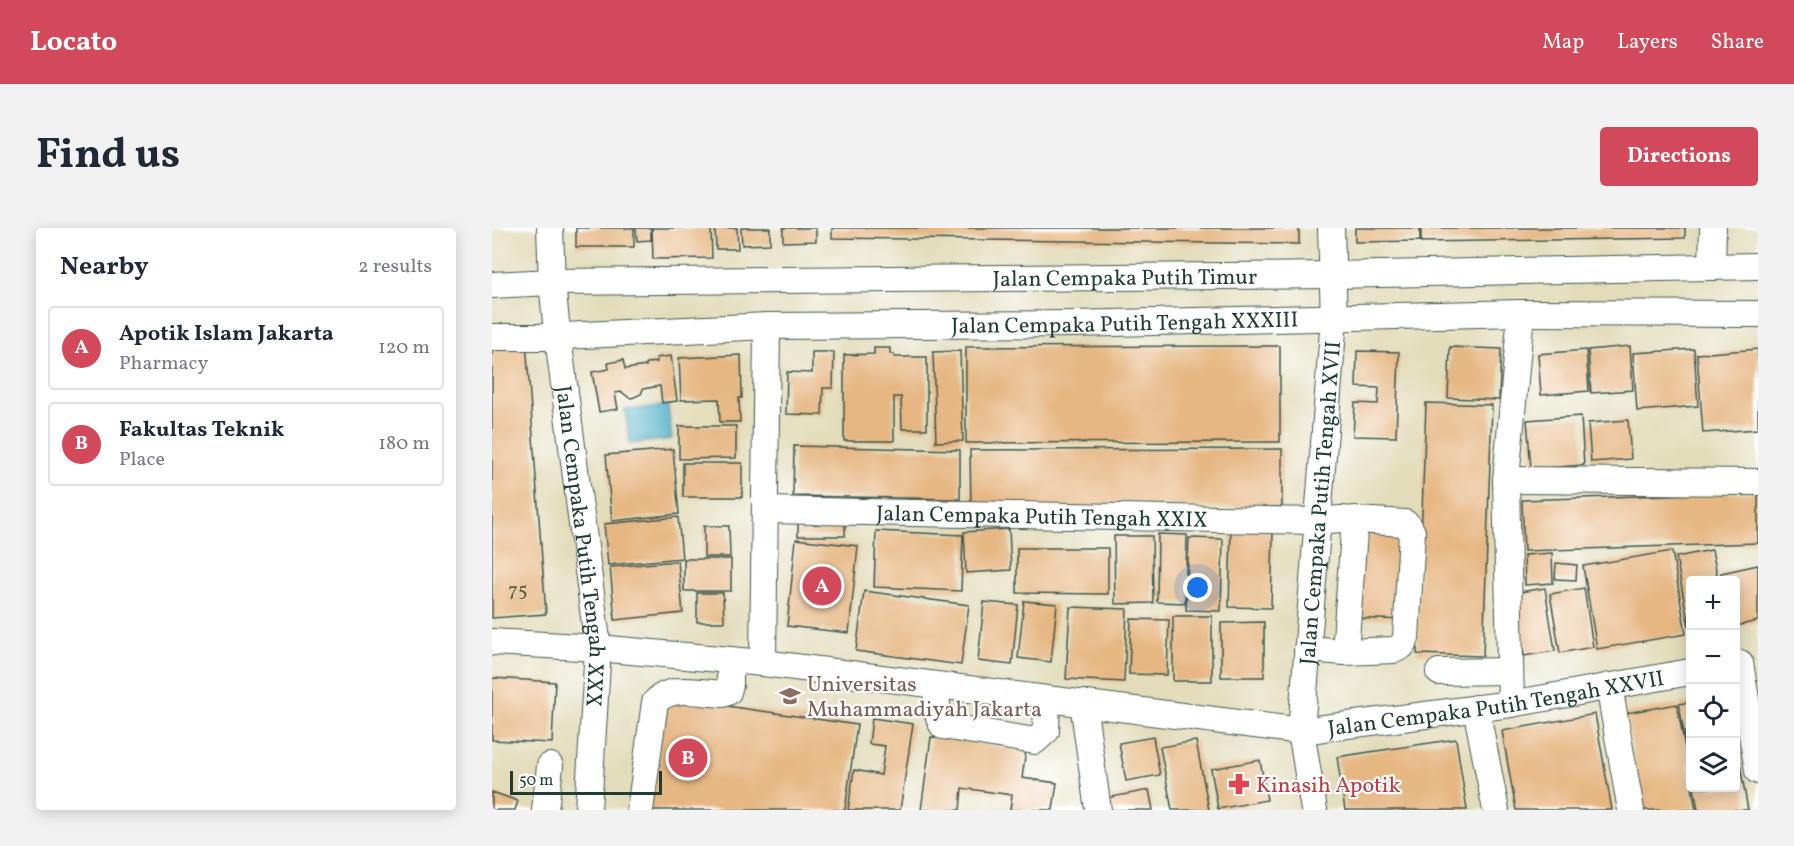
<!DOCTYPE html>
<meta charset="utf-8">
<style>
:root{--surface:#fff;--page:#f2f2f3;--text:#1f2937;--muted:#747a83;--line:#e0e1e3;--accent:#d1495b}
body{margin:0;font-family:Vollkorn,serif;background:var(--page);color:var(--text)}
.controls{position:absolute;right:18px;bottom:18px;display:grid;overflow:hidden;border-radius:6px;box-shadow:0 3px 15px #0003}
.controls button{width:54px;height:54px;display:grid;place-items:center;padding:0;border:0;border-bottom:2px solid var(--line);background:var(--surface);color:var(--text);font:30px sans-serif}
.scale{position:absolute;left:18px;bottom:15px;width:152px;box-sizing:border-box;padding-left:6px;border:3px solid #1f3d34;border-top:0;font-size:16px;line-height:21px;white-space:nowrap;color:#1f3d34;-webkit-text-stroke:4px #fff;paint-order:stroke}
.you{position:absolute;left:706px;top:360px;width:21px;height:21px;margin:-15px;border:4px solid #fff;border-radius:50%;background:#1a73e8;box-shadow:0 0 0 9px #1a73e833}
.badge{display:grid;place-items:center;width:39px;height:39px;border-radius:50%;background:var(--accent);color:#fff;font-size:20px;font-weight:700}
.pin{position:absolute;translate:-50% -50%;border:3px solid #fff;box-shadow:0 2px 6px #0006}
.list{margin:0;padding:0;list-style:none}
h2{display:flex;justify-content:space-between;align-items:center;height:78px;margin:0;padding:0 24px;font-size:26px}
h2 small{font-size:20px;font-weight:400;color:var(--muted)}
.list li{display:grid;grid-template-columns:39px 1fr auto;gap:18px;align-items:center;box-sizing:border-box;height:84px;margin:0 12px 12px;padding:0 12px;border:2px solid var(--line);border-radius:6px}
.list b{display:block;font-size:22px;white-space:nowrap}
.list p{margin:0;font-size:20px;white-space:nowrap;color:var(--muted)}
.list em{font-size:20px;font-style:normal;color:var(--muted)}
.icon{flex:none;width:33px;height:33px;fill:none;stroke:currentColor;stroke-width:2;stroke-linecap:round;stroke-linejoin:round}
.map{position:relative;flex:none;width:1266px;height:582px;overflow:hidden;border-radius:6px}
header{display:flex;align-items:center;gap:36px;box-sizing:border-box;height:84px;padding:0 30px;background:var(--accent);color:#fff}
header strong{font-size:28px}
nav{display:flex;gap:33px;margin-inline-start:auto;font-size:21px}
.intro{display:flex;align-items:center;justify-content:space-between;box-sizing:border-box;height:144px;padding:0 36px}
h1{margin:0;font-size:42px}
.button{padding:15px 27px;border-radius:6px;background:var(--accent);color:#fff;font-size:21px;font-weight:700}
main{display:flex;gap:36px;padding:0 36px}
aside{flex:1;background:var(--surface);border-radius:6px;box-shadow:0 3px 15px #0003}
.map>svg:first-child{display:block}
.built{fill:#e2dcba;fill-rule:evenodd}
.water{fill:#44aac4;stroke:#32747c;stroke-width:1.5}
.building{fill:#e6b783}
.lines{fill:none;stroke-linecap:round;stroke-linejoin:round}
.minor-casing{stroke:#3f574d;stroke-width:28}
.minor{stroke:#fff;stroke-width:26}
.labels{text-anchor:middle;stroke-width:4.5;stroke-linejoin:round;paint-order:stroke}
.number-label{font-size:20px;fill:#515c48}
.street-label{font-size:22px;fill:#1f3d34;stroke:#fff}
.education-label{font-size:22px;fill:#785e54;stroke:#fff;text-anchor:start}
.health-label{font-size:22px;fill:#be3a42;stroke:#fff;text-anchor:start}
</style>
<header>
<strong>Locato</strong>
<nav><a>Map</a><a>Layers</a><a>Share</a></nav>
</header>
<div class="intro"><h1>Find us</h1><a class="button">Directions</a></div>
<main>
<aside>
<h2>Nearby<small>2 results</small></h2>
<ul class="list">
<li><span class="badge">A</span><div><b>Apotik Islam Jakarta</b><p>Pharmacy</p></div><em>120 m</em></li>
<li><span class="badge">B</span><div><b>Fakultas Teknik</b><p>Place</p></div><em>180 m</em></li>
</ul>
</aside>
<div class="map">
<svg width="1266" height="582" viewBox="0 0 1266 582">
<rect width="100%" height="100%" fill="#fff"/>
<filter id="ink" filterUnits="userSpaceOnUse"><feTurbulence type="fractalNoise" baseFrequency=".0167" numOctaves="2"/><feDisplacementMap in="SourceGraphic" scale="12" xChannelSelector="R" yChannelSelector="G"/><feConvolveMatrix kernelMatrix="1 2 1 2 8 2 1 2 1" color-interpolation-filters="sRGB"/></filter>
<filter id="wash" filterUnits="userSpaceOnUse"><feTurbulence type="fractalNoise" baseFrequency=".008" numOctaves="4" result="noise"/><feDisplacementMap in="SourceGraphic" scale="24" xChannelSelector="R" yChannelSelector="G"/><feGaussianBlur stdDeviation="1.35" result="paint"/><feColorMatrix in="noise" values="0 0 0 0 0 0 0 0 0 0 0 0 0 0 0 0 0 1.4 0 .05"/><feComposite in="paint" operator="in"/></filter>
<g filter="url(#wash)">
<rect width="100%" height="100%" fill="#f6ecda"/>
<path class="built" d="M0,0h1266v582h-1266zM1198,352h46v208h-46z"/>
<path class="water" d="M176,177l4,34 -42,5 -5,-34z"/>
<g id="blocks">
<path class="building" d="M84,0h58v19h-58z
M144,0h15v12l-14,1z
M160,0h59l1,30 -59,1z
M223,0h22l1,21h-22z
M249,0h29v16l-28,1z
M291,0h33v13l-33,1z
M340,0h467v16l-467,-6z
M863,0h65v13l-65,1z
M929,0h264v10l-264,4z
M34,113l20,273 -54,4v-274z
M788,118v96l-314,1v-96z
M1138,118l3,44 -42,3 -3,-43z
M958,119l51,2 -2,51 -51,-2z
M382,120h16v6h4v3h33v72h-25l-1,-32h-7v44h-50v-86l30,-1z
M1202,121l4,57 -61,5 -4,-58z
M1266,121v80l-55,4 -6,-79z
M1094,122l3,41 -48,4 -3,-41z
M468,123l3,90 -27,1 -3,-90z
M865,123l42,1 -3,85 -43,-1 2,-33 23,1 1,-16 -23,-1z
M320,124h22l-1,36h-10l-1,27 -36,-1 1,-42 25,1z
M249,127l1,43h-3l1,24h-20l-1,-23 -38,1 -2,-42z
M179,128l6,45 -15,2 -2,-17 -17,3 -2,5 -9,4 -4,-1 -6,-5 -7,1 3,16 -19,3 -7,-40 17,-3 -1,-6 15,-3 2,9 21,-3v-3l11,-1 -1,-4z
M934,175l66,2 -9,251 -66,-2z
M1089,188l3,49 -53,4 -4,-49z
M1136,192l3,39 -40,3 -3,-39z
M187,198h57v32l-57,1z
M302,218l166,4v49l-167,-3z
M181,221l6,65 -67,7 -6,-66z
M790,221v58l-311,1 -1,-58z
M191,235h59v34h-59z
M1266,264v51l-234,8 -2,-51z
M186,289l4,41 -74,7 -4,-41z
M306,292l47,1v15h-47z
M863,297l53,3 -3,92 -54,-2z
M212,298h25l1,31h-26z
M517,301l2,41 -45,3 -2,-41z
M739,302l42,1 -2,77 -42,-1z
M384,303l87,4 -2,56 -87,-4z
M666,306l29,1 -2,68 -28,-1z
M622,308h38l1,67 -38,1z
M697,310l34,1 -2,72 -35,-1z
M304,311l62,7 -9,87 -62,-7z
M525,320h91v46l-91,-1z
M1220,322l6,30h-28l-1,47 -13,-70z
M1180,323l14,83 -89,15 -14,-83z
M1060,325l1,30 -28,2 -1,-30z
M192,331h47v32h-47z
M186,333l5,52 -68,7 -5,-53z
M1064,335l21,2 -1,15 -21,-1z
M1266,337v56l-22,5v-46h-13l-2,-7z
M1053,360l10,63 -31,5 -11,-63z
M1092,360l9,59 -33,6 -10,-59z
M372,363l105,14 -8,60 -105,-14z
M205,365h26l1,29h-27z
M532,373l33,3 -6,58 -33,-4z
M492,374l34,3 -6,60 -34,-4z
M578,379l57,2 -3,73 -58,-3z
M681,388h39v65h-39z
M639,391l38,1 -2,55 -38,-1z
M772,394v55h-43v-54z
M0,450l63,4 -3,61 -60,-3z
M174,469l191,28 -12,85h-196z
M1198,474v61h-1l-10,-59z
M1185,476l19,106h-53l-17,-97z
M1103,486l17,96h-96l-14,-79z
M380,490l41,6 -13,86h-52l6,-40 27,5 4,-29 -16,-2z
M439,509l95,13 -4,28 35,5 -4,27h-43l2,-15 -50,-7 -2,22h-39z
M661,509l7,38 -34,6 -7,-38z
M964,511l11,71h-122l-8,-53z
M704,513l13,69h-37l-12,-63z
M1245,520l11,62h-50l-4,-22h42z
M768,532l7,40 -49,9 -7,-40z
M657,562l4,20h-50l-2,-11z
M0,564l26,9 -3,9h-23z"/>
</g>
</g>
<g filter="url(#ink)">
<use href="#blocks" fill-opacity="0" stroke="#3f574d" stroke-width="1.5"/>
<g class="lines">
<defs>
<g id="minor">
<path id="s1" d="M58,0l2,54 4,40 42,326 -10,162"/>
<path d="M1220,39l1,-39"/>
<path id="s2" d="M0,57l60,-3 781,-7 425,-9"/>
<path id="s3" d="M0,109h51l224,-11 304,-2 450,-11 237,1"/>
<path d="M1014,252l252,2"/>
<path id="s4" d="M274,282l551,11 23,-2 65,4 4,3 3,6 -6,106 -4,8 -8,4 -49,2 -38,-3"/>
<path id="s5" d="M0,414l106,6 165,15 538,68 210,-27 179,-32"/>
<path d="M853,424l10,-133"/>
<path d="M271,435l4,-337"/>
<path d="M1248,435l18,108"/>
<path d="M947,444l71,-1"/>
<path d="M445,458c0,14 -2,28 6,40l92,15 11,-10 1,-32"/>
<path d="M1117,458l22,124"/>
<path d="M591,475l15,107"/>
<path d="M1019,476l-5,-224 15,-167"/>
<path d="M984,480l20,102"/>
<path d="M53,582l5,-44"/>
<path d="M148,582l15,-108c17,-18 45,-9 68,-8l5,-2 2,-7v-25"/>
<path id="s6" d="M822,582l-13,-79 33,-413 -3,-90"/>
</g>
</defs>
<use href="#minor" class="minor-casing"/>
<use href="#minor" class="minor"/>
</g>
</g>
<defs>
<symbol id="university-bare" viewBox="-9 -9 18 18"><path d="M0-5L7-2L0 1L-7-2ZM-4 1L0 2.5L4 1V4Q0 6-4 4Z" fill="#8d6e63" stroke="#fff" stroke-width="2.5" paint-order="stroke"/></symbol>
<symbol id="pharmacy-bare" viewBox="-9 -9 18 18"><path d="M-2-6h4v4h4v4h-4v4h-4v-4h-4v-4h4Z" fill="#e0444e" stroke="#fff" stroke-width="2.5" paint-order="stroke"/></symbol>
</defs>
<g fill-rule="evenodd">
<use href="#university-bare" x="283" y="453" width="30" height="30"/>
<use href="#pharmacy-bare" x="732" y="541" width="30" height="30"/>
</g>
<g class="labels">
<g class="number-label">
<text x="26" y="368">75</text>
</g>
<g class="street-label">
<text dy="8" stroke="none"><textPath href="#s2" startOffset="633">Jalan Cempaka Putih Timur</textPath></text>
<text dy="8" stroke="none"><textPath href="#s3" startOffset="633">Jalan Cempaka Putih Tengah XXXIII</textPath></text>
<text dy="8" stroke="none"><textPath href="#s6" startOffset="309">Jalan Cempaka Putih Tengah XVII</textPath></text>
<text dy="8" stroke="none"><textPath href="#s4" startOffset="276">Jalan Cempaka Putih Tengah XXIX</textPath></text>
<text dy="8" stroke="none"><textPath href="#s1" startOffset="320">Jalan Cempaka Putih Tengah XXX</textPath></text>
<text dy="8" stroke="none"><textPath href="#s5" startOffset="1011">Jalan Cempaka Putih Tengah XXVII</textPath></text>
</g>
<g class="education-label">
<text x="315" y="463">Universitas<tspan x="315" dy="25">Muhammadiyah Jakarta</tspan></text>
</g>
<g class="health-label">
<text x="764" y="564">Kinasih Apotik</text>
</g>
</g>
</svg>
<div class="controls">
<button>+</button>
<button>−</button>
<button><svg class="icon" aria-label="locate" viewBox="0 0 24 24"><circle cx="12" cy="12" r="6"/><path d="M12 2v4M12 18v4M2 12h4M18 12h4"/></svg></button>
<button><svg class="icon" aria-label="layers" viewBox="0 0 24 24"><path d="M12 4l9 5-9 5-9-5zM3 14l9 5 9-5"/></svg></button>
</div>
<div class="scale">50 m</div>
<div class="you"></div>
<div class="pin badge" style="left:330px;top:358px">A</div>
<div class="pin badge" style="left:196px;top:530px">B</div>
</div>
</main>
